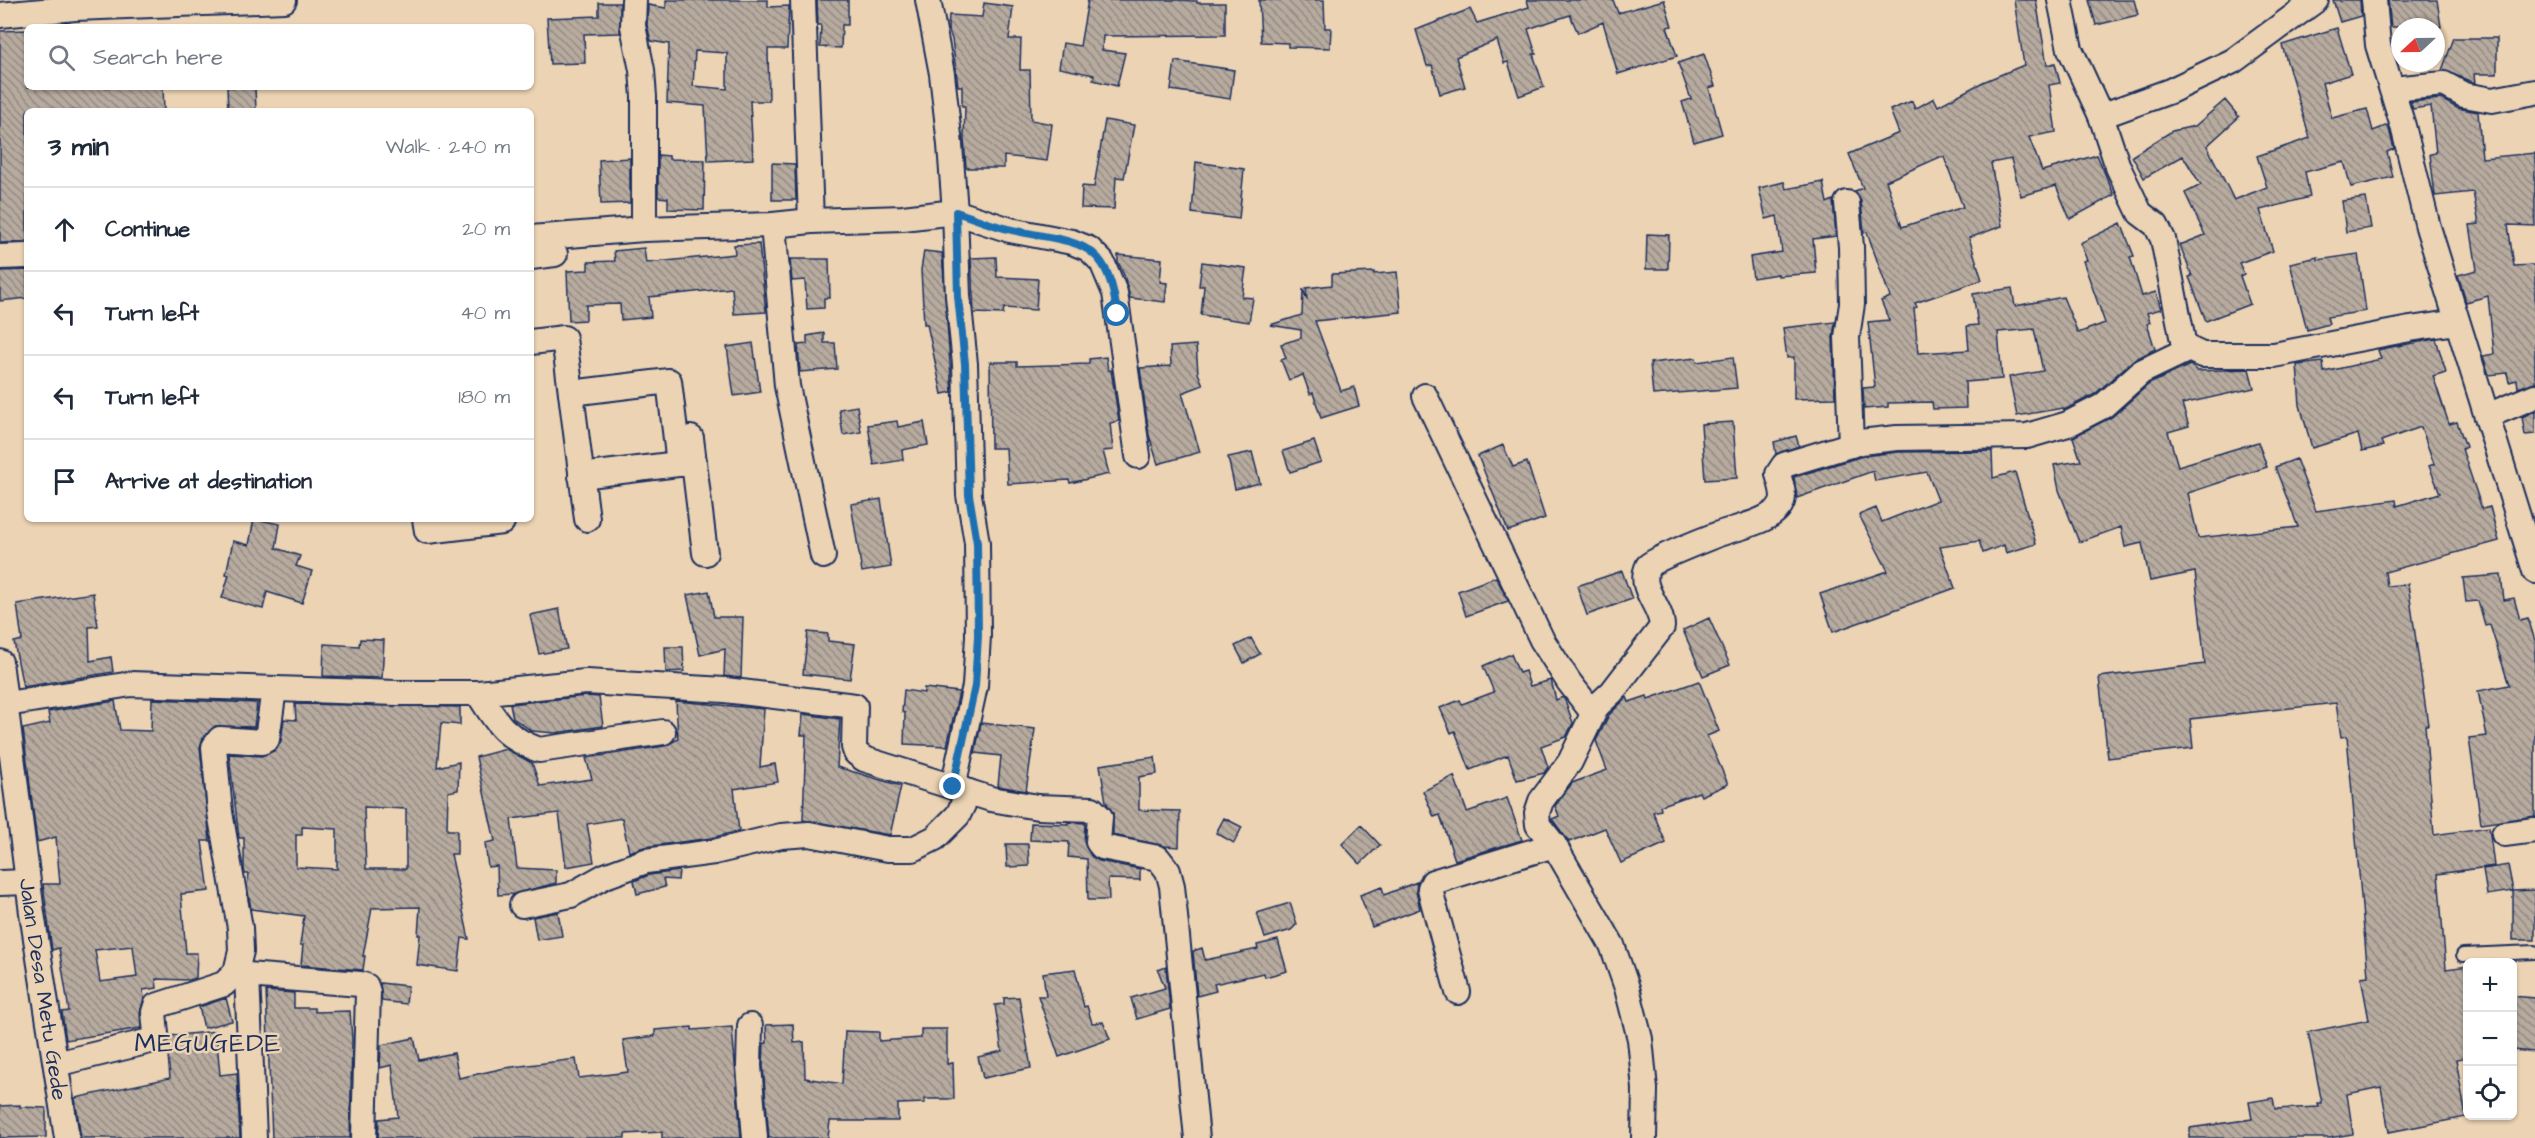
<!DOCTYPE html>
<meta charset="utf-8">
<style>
:root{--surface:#fff;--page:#f6f6f7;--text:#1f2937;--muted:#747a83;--line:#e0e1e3}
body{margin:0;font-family:"Architects Daughter",sans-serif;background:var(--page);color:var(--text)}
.controls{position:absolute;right:18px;bottom:18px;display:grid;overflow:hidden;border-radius:9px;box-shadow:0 2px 4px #0004}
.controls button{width:54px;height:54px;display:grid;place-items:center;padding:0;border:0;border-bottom:2px solid var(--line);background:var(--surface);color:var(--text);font:30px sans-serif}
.compass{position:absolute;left:2391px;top:18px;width:54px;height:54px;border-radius:50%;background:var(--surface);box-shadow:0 2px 4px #0004;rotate:248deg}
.stop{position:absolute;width:18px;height:18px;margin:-14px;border:4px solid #1f6fb2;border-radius:50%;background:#fff}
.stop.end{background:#1f6fb2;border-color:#fff;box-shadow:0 2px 6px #0008}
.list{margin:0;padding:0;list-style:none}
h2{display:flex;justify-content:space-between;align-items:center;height:78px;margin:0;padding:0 24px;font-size:26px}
h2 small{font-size:20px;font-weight:400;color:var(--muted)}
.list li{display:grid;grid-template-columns:39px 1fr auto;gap:18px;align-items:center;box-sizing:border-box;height:84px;padding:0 24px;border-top:2px solid var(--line)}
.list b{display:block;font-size:22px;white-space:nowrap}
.list em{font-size:20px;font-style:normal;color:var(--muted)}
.icon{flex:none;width:33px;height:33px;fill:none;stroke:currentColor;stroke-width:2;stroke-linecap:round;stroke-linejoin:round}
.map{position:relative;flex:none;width:2535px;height:1138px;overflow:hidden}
.search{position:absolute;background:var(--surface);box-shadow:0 2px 4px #0004;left:24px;top:24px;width:510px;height:66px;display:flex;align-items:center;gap:15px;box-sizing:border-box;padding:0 21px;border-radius:9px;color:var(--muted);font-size:22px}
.panel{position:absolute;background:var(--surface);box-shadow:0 2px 4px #0004;left:24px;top:108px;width:510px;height:414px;border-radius:9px}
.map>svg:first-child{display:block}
.building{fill:url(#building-back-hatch);stroke:#1b2f5e;stroke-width:1.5;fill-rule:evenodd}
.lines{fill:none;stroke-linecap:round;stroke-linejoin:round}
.lane-casing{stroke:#1b2f5e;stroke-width:16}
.street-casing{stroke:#1b2f5e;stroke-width:28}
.lane{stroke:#ebd3b3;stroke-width:12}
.street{stroke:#ebd3b3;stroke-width:24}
.route{stroke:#1f6fb2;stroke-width:8}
.labels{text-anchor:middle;stroke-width:5;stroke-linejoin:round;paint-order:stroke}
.street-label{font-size:22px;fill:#1b2f5e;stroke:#ebd3b3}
.quarter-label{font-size:26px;letter-spacing:1.5px;fill:#1b2f5e;stroke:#ebd3b3}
</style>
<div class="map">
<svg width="2535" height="1138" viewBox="0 0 2535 1138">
<defs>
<pattern id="building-back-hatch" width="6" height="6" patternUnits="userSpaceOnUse" patternTransform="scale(1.5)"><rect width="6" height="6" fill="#b7aa9e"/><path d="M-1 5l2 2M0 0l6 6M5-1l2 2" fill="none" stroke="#948b84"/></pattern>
</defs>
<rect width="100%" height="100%" fill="#ebd3b3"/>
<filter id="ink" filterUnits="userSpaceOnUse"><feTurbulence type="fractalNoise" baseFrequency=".0167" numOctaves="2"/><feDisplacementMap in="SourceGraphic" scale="12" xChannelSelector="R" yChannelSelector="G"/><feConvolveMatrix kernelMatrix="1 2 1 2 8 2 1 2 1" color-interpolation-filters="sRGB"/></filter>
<g filter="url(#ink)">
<path class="building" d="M666,0h102v7l21,-1 -2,43h-19l1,52h-19l3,58 -45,2 -3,-55 -38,-3 2,-59 -18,-3 -4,-16 1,-20 18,3zM695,51l32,2v36l-34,-3z
M817,0h31v25h-6l-1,23 -21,-1 1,-22h-3z
M1088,0h87l22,1v2h28v32l-122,1 -1,14 23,3 -8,33 -24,-6 1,-5 -35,-7 4,-25 17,3z
M1259,0h65l1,28h6l-1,20 -42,-1v-4l-27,-1z
M1527,0h86l5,13 46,-13 8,26 -5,1 10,29 -59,18 -15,-52 -25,11 -8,-18 -42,14 8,25h-3l11,33 -25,9 -11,-34 -4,1 -7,-23 -41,17 9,30 -25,7 -8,-29 -5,1 -11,-36 54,-21 7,14 52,-16z
M2014,0h22l11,65 8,-2 5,20 -11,2 7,47 -27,5 13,34 55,-16 17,40 -44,24 -14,-33 -35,10 -10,-37 -20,4 11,63 -33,12 13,42 -67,23 2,4 -3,1 4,45 51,-3 -2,-24 11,-1 -5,-31 39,-6 3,18 48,-9 15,36 27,-10 -22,-62 4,-1 -7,-17 41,-20 13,33 -4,1 12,39 14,-4 5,17 -14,4 3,9 -3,2 8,25 -23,12 -37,33 -31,16 -1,-2 -46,8 -8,-39 34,-6 -9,-42 -36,3 4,47 -37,3 1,26 -33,1 -1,-7 -44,1v4l-24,2 -1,-21 12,-1 -7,-65 21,-2 -8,-19 9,-4 -23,-65 -3,1 -3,-32 -6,-10 8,-3 -14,-34 50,-21 -9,-23 22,-9 3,8 19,-11 4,8 45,-24 41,-17zM1940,157h4l19,50 -61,20 -16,-46z
M2089,0h45l4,15 -42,10z
M2333,0h27l1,16 -21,6z
M2388,0h49l4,27h-50z
M599,3h21v30l-36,1 1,29 -35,1 -3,-46 52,-2z
M984,3l29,4 -4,32h12l-1,31h10l1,50 21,4 -5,37 -43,-5v12h-38l-2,-30 1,-32h-3v-20h-4l-6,-47 -4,-10 1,-14 33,2z
M2337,28l14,46 -29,9 10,35 35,-9 6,22 15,-6 6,24 -7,3 6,25 -42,10 -7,-25 -39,10 5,25 -50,13 13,41 -34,12 5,11 -4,2 10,28 -44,17 -17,-44 3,-1 -12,-31 25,-10 -20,-42 16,-8 -18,-29 -39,22 -12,-22 40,-25 23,-5 30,-26 14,17 -32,29 27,54 33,-13 -10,-31 53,-18 -28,-93z
M27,30v57h136l1,24h-137v131l-27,1v-212z
M2454,38h43v36h-23l1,9 -33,-13z
M1704,54l11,32 -6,2 13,46 -28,8 -12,-40 9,-3 -13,-36z
M1175,61l59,9 -4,29 -59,-9z
M227,87h28l1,24h-28z
M2441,99l16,9 21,4 4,46 53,-5v73l-27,-1 6,41 21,-1v117l-17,6 -1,-8 -8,2 -2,-9 -18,2 -6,-19 11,-2 -6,-58 -22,6 -8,-27 19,-5 -7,-45 9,-1 -6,-32 -38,4 -5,-42 6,-1 -5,-47 -18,3 -3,-7z
M1105,120l29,5 -10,53 -8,-1 -2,32 -33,-1 1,-22 12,1z
M658,155l11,1v3l36,1 -1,50 -36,-1v-11l-10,-1z
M630,158v45l-29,1 -2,-44z
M1196,162l48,7 -5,50 -47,-6z
M772,163l23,1 1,36h-24z
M1784,182l2,7 37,-7 4,21 6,-3 3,36 -23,3 3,34 -38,3v-2l-25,4 -3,-21 32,-5 -5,-36 -11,3 -7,-31z
M2366,198l5,30 -25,4 -4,-31z
M1647,234l22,1 -1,34h-22z
M759,244l7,68 -32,2 -2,-26 -83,9 2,20 -30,3 -1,-16 -34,1v15l-17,1 -2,-50 21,-1v-8l27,-1 -1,-10 30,-3 2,15 89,-9 -1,-9z
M924,251l18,2 10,139 -10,2 -15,-70h-3l-3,-54z
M2358,254l8,57 -39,6 2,7 -22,6 -17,-67 28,-6v3z
M1118,255l44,4 -2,23 7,1 -2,19 -35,-4 -6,-23 -6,-13z
M996,257l1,20 41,2 -2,31 -32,-2 -1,6 -29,-1 -3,-55z
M790,259h39l1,39h-6v10l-17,1 -2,-29 -13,1z
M1202,262l44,6 -4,29 11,1 -4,24 -48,-7 3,-29h-5z
M27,270v28l-27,3v-30z
M1374,272v2l23,-2 4,40 -86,9 26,70 13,-4 5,19 -38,12 -8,-25 -3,1 -7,-19 -14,5 -8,-20 5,-2 -5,-14 20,-6v-8l-31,-5 32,-10 1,-26 4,11 -1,-12 26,-3v-11z
M1835,322l-2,16 2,60 -41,1v-42l-7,1 -4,-30z
M824,333v10h11l2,26 -37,3 -2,-27 9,-1v-8z
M2436,339l10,33 -13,4 16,48 8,-2 9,25 -4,2 20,60 8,-2 9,34 -114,31 2,14 21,-2 20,141h-3l9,110 55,-8 5,39 -56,8 8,95 22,-3v91l-12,2 10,58 -77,15 -8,-45 -34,7 6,40 -24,4h-139v-10l62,-9 -3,-17 24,-4 2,11 44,-2 -1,-4h4l-14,-71 61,-12 -8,-43 7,-1 -21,-240 -6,1 -5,-34 -146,16 3,29 -85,10 -9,-81 106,-13 -10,-92 -45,9 -8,-38 -17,4 -4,-20 -42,15 -20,-52 -5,-25 27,-4 -8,-24 39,-20 37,-33 41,-19 7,6 52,-2 5,19 -72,16 7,22 -21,6 10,34 80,-24 9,25 -79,26 10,45 100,-11 -23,-60 21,-8 20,52 80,-11 1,6 43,-13 -11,-27 5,-2 -13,-37 -40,14 2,5 -21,5 -4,-17 -46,14 -12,-43 -3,-40 26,-3 1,10 57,-13 -3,-9 8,-2z
M753,343l7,49 -26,4 -7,-49z
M1196,345l2,28 5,12 -21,8 18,59 -42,12 -9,-29 -9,-67 31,-2 -1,-19z
M1106,357l2,13h3l8,51 -9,2 3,27 -10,1 6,23 -39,9 -1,-3 -61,4 -2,-36h-15l-1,-86h27v4l72,-2v-5z
M1733,357l4,31 -84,7 -3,-32 46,-5 1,4z
M857,406l4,26 -18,3 -4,-26z
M2535,411v23l-10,1 -3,-18z
M897,421l1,6 26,-5 4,23 -26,5 1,10 -29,5 -6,-40z
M1733,422l4,56 -32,2 -4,-56z
M1796,436l3,10 -23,8 -2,-12z
M1314,441l7,21 -31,10 -7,-21z
M1503,445l10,22 14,-5 18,56 -37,13 -30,-75z
M1992,451l1,27 22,-6 21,72 -30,9 -2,-8 -21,8 -4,-12 -39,6 15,41 -122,44 -13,-38 68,-23 -29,-56 17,-7 6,14 56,-22 -11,-28 -52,9 -2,-10 -76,27 -3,-21 69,-21 35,-4z
M1252,452l8,31 -25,6 -7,-32z
M881,499l10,68 -29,5 -11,-68z
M254,519l26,5 -4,24 24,8 -4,10 16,5 -10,32 -35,-11 -4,17 -41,-11 7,-23 -3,-1 7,-33 16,4z
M1622,571l10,28 -45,16 -10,-29z
M2501,575l3,25 10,-2 6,22 8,-2 7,23v175l-54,8 -12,-86 18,-2 -9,-45 31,-6 -19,-60 -5,1 -7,-25 -12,1 -3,-24z
M1496,577l12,24 -42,15 -8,-25z
M709,591l5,26h29l-2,61 -17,-2 1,-27 -25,6 -13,-60z
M93,593l5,33 -9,1 1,34 21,-4 2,15 -90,15 -9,-45 8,-2 -5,-36z
M559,609l8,40 -28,5 -9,-39z
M1709,618l21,47 -27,11 -20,-46z
M808,632l20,2v7l27,3 -5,35 -47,-5z
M1251,638l9,16 -16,9 -9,-17z
M360,639l24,1 -2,38 -59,-2 1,-32 35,2z
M665,647h18l1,24 -18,1z
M1511,654l8,19 6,-2 5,15 21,-6 5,20 7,-3 2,3 8,23 -7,14 -25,9 7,21 -4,6 -27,7 -9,-25 -38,15 -15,-39 -4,2 -11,-25 20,-8 2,4 32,-12 -11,-26z
M1699,681l20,50 -12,5 21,48 -27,12 -2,-4 -39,14 1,4 -8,2 13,31 -45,20 -16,-35 -36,14 -17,-23 7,-3 -4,-10 17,-23 35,-13 -11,-29 13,-26 18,-18 2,5 18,-6 1,3z
M924,688l35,4 -12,54 -43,-2 1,-31 -3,-1 2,-22 20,3z
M586,696l13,1 4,29 -48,7 -23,-2 -19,-13 -3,-14z
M152,699l105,4 -3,24 -39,-1 -12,12 -3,9 10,94h-8l7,50 -28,3 5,59h11l-1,25 -7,2 -33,-1 1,9 -14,2 1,8 -4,15 1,15 -75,12 -4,-28 7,-1 -10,-63 -7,2 -9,-66h17l-4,-47 -19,5 -14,-113 27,-6 -2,-11 67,-11 5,29 31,1zM133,946l4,31 -37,5 -5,-32z
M676,701l88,8 -4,58 15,-3 3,18 -44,7 5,42 -28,7 -67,9 -15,5 -7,-34 -35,6 7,38 -28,5 -7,-54 -48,6 6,49 39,2v13l-42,11 -16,1 -1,-29 -9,1 -3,-24 10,-2 -19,-84 30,-8 26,14 8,23 52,-7 -6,-21 79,-12 13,-7z
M295,704l165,3v18l-19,-2 -4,44 22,-5 -1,28 -10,2 -1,38h10v24h-6l18,85 -7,-1 -4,33 -41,-6 3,-30h-2l2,-28 -48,1 -9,48h2l-2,14 -62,-5 2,-20h-3l4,-29 -53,-7 -4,-23 2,-12h-4l-1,-6v-30h-5l-10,-84 32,2 13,-5 7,-10 3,-22 12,1zM364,807l42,2v60h-40zM302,827l35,2v40l-41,-2v-32h6z
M803,714l37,5 -3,48 64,19 -11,49 -87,-15 3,-85h-5z
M981,723l54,6 -9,62 -28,-5 3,-30 -26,-3z
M1155,757l2,17 -18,3v33l41,1 -1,36 -14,-1 -52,-11v-22l-7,-11 -6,-37z
M1454,776l13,36 40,-14 15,42 -67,20 -15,-45 -6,2 -11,-26z
M1224,818l18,9 -8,16 -18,-10z
M1068,822l17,1 -1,19 7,14 8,5 41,8v11l-32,-1 1,21h-21l-1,-41 -19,-2 1,-15 -39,-2 1,-17 37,1z
M1361,825l19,20 -20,19 -18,-20z
M1006,844h22l1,22 -22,1z
M2508,865l5,26 -26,4 -4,-26z
M679,871l-1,9 -15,-1 2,8 -28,7 -3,-13 15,-6z
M1417,882l-1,9 4,18 -48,18 -12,-32 22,-8 2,8z
M2535,890v50h-22v-49z
M1290,903l7,21 -6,6 -26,8 -8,-25z
M558,912l4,24 -25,4 -4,-23z
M1278,940l9,31 -22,6 -1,-4 -50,11 2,7 -19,5 -4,-45 9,-3 3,12 53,-11 -1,-4z
M1166,967l4,42 -33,10 -6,-21 34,-10 -7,-18z
M1075,969l9,38 3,-1 5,17 11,-1 7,17 -51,18 -21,-61h8l-3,-23z
M380,983l28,3 -2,18 -24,-3z
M266,991l28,2v15h20l1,4 35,-1 2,28 -2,99h-78z
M2512,996l23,2v54l-23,-2z
M1019,997l12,71 -48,10 -5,-21 24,-6 -7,-46 9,-1v-6z
M226,998l6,23 -28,7 -5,-21z
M793,1024l1,19 10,-1 1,36 37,6 3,-53 34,1v9l42,-3v-9h26v35l6,-1 1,36h-29v4l-27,1v17h-68l-2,17h-59l-6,-72 1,-23h3l-1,-18z
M692,1027v3l40,-3 9,111h-79v-6l-37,2v4h-247l1,-19 19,-2 -6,-52 -12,3 1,-23 33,-7 5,22 35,-7 5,25 46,-10 71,-9 3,19 49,-6 -5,-32 32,-4v-6z
M216,1031l4,44 17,-2 3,65h-159l-6,-40 95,-20 -3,-34 3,-8z
M20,1105v2l26,1v29l-46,1v-32z"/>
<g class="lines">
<defs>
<path id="lane" d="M2463,955l72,-3"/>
<g id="street">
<path d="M634,0l-1,26 9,44 2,27v132"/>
<path d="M803,0l8,221"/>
<path d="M928,0l14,74 8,71 5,67 3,84 7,68 4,131 8,48 1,93 -3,50 -22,101"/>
<path d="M2374,0l4,45 25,81 25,101 107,344"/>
<path d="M0,15l75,-7 209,-8"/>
<path d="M2392,89l52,-5 20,11 28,5 43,-8"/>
<path d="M2101,116l69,-25 63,-30 83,-61"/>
<path d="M1847,203l4,44 1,57 -5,33 4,108"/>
<path d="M773,225l14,161 36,170"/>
<path d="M531,238l113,-9 129,-4 38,-4 92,-3 52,-6 55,18 62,12 17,7 13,13 13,31 23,163"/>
<path d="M0,257l27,-1"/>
<path d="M531,257l24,-3"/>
<path d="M531,342l33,-4 23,181"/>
<path d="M2189,349l13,6h72l136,-26 47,-7"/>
<path d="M571,393l98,-12 10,83"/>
<path d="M1425,396l117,244 27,42 24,31"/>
<path d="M2487,416l48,-20"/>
<path d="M691,438l14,115"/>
<path d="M581,476l113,-14"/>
<path d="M425,519l2,12 75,-9v-3"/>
<path id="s1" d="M0,662l32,251 35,225"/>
<path d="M478,693c19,30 26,44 61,57l124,-18"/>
<path d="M7,704l124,-20 266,9h81l108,-11 139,8 130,16 -1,41 2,6 8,6 127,40 47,8 54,2 8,8 -2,25 4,5 56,11 10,13 4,15 25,252"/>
<path d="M2504,834l31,-4"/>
<path d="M0,883l27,-1"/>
<path d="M522,905l49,-10 34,-19 41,-15 68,-9 67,-16 28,-2 79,15h25l22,-11 23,-23 11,-23"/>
<path d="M236,972l11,3 113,9 6,2 2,6 -4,146"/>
<path d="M247,975l7,163"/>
<path d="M1458,992l-25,-91 -3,-13 3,-6 121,-37"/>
<path d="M750,1026l-1,40 6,72"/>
<path d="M56,1064l94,-23 6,-7 -2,-22 2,-6 68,-22 12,-12 5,-21 -1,-23 -20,-116 -6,-65 6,-8 42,3 5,-3 7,-50"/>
<path d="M1644,1138l1,-49 -5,-50 -13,-51 -15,-43 -58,-100 -16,-20 -1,-12 4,-12 29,-39 27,-56 15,-14 50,-65c0,-22 -25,-38 -14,-61 7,-7 55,-26 68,-31 17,-7 59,-13 66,-33 3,-8 -2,-20 -4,-28l6,-9 76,-23 37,-4 130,-2 41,-12 35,-18 38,-34 48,-23 -6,-8 -20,-102 -7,-14 -16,-12 -22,-46 -17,-51 -31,-67 -10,-49"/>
</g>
</defs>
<use href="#lane" class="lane-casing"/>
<use href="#street" class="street-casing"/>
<use href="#lane" class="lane"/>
<use href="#street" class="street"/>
</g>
</g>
<g class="lines" filter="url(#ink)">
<path class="route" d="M953,787l22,-101 3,-50 -1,-93 -8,-48 -4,-131 -7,-68 -2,-84c18,6 37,14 56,18 64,14 96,6 105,84"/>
</g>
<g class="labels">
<g class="street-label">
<text dy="8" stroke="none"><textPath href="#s1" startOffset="330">Jalan Desa Metu Gede</textPath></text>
</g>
<g class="quarter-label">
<text x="208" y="1051">MEGUGEDE</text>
</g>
</g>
</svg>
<div class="controls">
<button>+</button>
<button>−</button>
<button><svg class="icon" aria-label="locate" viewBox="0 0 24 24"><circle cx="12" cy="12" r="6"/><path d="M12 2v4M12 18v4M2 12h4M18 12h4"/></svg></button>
</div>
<svg class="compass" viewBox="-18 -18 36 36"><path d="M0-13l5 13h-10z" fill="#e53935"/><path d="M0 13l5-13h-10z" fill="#747a83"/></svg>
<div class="stop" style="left:1117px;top:314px"></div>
<div class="stop end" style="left:953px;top:787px"></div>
<div class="search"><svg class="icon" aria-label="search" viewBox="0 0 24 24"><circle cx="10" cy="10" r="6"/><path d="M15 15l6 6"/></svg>Search here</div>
<section class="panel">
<h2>3 min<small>Walk · 240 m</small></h2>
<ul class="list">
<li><svg class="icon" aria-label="ahead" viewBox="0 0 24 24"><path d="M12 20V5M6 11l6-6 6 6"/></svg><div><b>Continue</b></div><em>20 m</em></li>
<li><svg class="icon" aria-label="left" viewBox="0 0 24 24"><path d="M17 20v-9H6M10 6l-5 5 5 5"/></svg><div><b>Turn left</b></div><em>40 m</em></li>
<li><svg class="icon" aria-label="left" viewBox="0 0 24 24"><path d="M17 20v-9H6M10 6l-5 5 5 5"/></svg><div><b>Turn left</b></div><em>180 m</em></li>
<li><svg class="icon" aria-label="arrive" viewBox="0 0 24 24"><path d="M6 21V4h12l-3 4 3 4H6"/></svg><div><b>Arrive at destination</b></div></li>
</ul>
</section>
</div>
